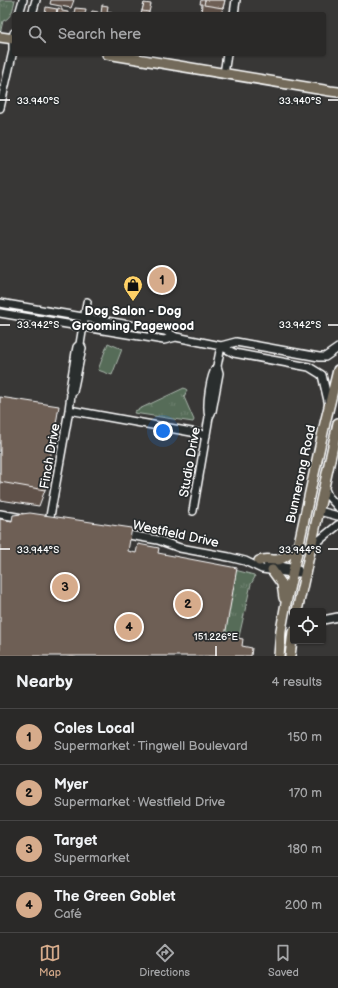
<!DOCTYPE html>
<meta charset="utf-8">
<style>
:root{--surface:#2a2928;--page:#363534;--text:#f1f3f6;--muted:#a5a6a8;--line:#464545;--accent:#d6ab8b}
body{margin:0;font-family:"Balsamiq Sans",sans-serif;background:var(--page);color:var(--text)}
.controls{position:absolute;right:12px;bottom:12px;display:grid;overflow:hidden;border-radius:4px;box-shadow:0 1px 3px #0004}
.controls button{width:36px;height:36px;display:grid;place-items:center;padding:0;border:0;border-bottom:1px solid var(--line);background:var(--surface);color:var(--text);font:20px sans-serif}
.you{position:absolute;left:163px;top:431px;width:14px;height:14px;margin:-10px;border:3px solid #fff;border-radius:50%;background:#1a73e8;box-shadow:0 0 0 6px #1a73e833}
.badge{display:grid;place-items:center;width:26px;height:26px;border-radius:50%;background:var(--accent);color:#111;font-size:13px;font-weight:700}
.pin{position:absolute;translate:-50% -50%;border:2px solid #fff;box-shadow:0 1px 4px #0006}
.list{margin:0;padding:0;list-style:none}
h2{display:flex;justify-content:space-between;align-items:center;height:52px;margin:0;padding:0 16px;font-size:17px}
h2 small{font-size:13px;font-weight:400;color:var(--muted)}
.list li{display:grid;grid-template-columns:26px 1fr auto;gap:12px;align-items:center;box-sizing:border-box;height:56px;padding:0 16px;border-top:1px solid var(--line)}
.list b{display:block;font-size:15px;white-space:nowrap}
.list p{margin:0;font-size:13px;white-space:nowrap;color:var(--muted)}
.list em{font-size:13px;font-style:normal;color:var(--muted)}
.icon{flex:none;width:22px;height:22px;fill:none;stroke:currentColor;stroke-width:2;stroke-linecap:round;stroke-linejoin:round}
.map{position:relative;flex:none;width:338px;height:656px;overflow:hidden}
.search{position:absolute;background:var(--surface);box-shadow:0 1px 3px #0004;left:12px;right:12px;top:12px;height:44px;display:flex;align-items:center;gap:10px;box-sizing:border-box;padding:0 14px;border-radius:4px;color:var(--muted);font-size:15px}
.sheet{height:276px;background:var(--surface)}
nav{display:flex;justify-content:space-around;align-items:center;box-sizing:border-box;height:56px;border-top:1px solid var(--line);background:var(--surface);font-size:11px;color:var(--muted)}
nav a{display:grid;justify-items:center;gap:2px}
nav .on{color:var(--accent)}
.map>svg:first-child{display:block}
.grass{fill:url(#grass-tufts);stroke:#aab6ac}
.pitch{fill:#566c58;stroke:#aab6ac}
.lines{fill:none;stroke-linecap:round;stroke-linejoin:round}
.minor-casing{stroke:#fff;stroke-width:10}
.major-casing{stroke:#fff;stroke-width:12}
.minor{stroke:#2a2d2e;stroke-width:7}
.major{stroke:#736b5a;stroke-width:9}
.wall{fill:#5f5148;stroke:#fff}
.building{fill:#6e5e54;stroke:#fff}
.ticks{fill:none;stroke:#fff;stroke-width:1.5}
.labels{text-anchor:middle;stroke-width:3.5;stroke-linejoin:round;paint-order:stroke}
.poi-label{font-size:13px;font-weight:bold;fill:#fff;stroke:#2a2d2e}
.street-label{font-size:13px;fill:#fff;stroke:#2a2d2e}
.ticks-label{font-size:10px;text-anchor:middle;fill:#fff;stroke:#2a2d2e;stroke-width:3.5;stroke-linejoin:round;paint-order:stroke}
</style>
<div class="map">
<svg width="338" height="656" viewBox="0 0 338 656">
<defs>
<pattern id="grass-tufts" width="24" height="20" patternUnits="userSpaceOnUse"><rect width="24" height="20" fill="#566c58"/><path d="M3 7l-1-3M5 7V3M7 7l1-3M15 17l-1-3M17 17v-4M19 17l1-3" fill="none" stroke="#6f8271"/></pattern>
</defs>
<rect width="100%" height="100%" fill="#383736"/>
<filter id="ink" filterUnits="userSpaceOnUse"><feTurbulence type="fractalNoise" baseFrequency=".025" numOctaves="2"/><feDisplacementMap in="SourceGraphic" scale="8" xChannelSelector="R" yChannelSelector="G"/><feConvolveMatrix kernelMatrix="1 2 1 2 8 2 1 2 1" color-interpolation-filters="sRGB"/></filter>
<g filter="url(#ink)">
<path class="grass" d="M0,0h15c-2,8 -3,18 -12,21l-3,13z
M184,388l3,2 -3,7 10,23 -1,2 -59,-9 1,-2z
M235,570l19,5 1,2 -4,7 -13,57 -15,-1z"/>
<path class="pitch" d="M108,343l14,6 -10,26 -14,-5z"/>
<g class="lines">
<defs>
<path id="minor" d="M19,14l4,-14
M32,14l4,-14
M234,14l2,-14
M224,74l3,-20
M0,108l13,-57v-12l1,-6
M0,303l165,28 11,6 45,9 13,7 75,14 13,8 7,30
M0,313l164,27 12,-3
M221,346l15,-4 83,15h6l13,-9
M73,392l9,-44 -2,-4 7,-42
M69,410l128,23 9,3
M209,417c-3,-12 1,-41 8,-51
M324,487l4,9 10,11
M193,511l16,-94 3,-6 7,-38 -2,-7 4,-20
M319,511l19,5
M0,514l22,4
M49,522l20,-112 2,-15 -1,-6 6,-37 1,-5 3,-3
M123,534l35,6 22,8 49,9 16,4 17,8 30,4h13
M311,547l27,-22
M267,563l31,7
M323,620l15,-3"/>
<path id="major" d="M0,37l14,2
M107,54l223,37 8,1
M259,561c7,-3 10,-1 17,-1 9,0 16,-10 22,-15
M272,570l10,14 2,14
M297,611l41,-188
M279,656l2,-26 5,-27 39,-180 13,-53
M290,656l3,-24"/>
</defs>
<use href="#minor" class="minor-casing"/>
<use href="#major" class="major-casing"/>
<use href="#minor" class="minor"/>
<use href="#major" class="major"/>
</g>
<path class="wall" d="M51,0h23l-3,8 -21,-4z
M201,0h24l-2,8 -2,6h-20l1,-10h-2z
M144,3l5,9v2h-8z
M0,397l45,93 -6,16 -39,-6z"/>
<path class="building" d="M205,0h20l-2,8 -19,-3z
M144,3l7,1 -2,8 -7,-1z
M102,5l6,1 -1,6 5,1v1h-11z
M46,7l11,2 -1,5h-11z
M58,8l4,1v2l6,1v2h-11z
M75,8l11,1 -1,5h-11z
M92,11l6,1v2h-7z
M204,12l16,2h-16z
M0,397l59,9 -14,84 -45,-8z
M30,513l102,15 -4,23 8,2 2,-9 21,4 -1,5 79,15 -12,68 18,3 -1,7 10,2 -1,8h-251v-137l12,2 1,-6z"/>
</g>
<path class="ticks" d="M0,100h10M328,100h10M0,325h10M328,325h10M0,549h10M328,549h10M216,646v10"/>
<defs>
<symbol id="shop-pin" viewBox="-11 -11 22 30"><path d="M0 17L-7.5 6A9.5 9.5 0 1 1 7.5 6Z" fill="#ffd166" stroke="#2a2d2e"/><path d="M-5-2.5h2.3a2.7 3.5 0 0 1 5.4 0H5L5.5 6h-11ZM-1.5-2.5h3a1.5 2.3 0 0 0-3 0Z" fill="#111"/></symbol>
</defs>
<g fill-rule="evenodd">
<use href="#shop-pin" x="122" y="274" width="22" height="30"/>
</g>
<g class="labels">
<g class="poi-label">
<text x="133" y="315">Dog Salon - Dog<tspan x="133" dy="15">Grooming Pagewood</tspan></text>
</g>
<g class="street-label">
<text transform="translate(49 456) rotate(-80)" y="5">Finch Drive</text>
<text transform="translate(189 462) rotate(-80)" y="5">Studio Drive</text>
<text transform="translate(300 474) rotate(-78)" y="5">Bunnerong Road</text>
<text transform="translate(176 533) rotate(12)" y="5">Westfield Drive</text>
</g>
</g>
<g class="ticks-label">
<text x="38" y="104">33.940°S</text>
<text x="300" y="104">33.940°S</text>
<text x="38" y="328">33.942°S</text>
<text x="300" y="328">33.942°S</text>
<text x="38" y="553">33.944°S</text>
<text x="300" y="553">33.944°S</text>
<text x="216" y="640">151.226°E</text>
</g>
</svg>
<div class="controls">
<button><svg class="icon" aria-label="locate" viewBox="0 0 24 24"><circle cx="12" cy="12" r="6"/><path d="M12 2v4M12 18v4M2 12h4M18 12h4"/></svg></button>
</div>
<div class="you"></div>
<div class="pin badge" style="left:162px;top:280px">1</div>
<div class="pin badge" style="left:188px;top:604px">2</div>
<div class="pin badge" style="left:65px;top:587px">3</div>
<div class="pin badge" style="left:129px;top:627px">4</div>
<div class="search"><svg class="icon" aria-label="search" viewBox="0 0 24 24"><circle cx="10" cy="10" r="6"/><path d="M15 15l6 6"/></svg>Search here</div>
</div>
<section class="sheet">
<h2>Nearby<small>4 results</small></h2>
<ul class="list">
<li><span class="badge">1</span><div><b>Coles Local</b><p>Supermarket · Tingwell Boulevard</p></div><em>150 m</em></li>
<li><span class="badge">2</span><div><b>Myer</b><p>Supermarket · Westfield Drive</p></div><em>170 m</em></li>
<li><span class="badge">3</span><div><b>Target</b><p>Supermarket</p></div><em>180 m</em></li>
<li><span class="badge">4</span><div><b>The Green Goblet</b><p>Café</p></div><em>200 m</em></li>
</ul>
</section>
<nav>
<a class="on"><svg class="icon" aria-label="map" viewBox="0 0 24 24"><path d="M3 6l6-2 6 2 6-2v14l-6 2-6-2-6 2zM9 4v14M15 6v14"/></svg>Map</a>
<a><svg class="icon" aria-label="directions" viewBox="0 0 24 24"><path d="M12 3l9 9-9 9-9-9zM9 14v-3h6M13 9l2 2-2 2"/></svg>Directions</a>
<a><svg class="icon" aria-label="saved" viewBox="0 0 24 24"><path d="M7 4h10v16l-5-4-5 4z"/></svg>Saved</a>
</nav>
